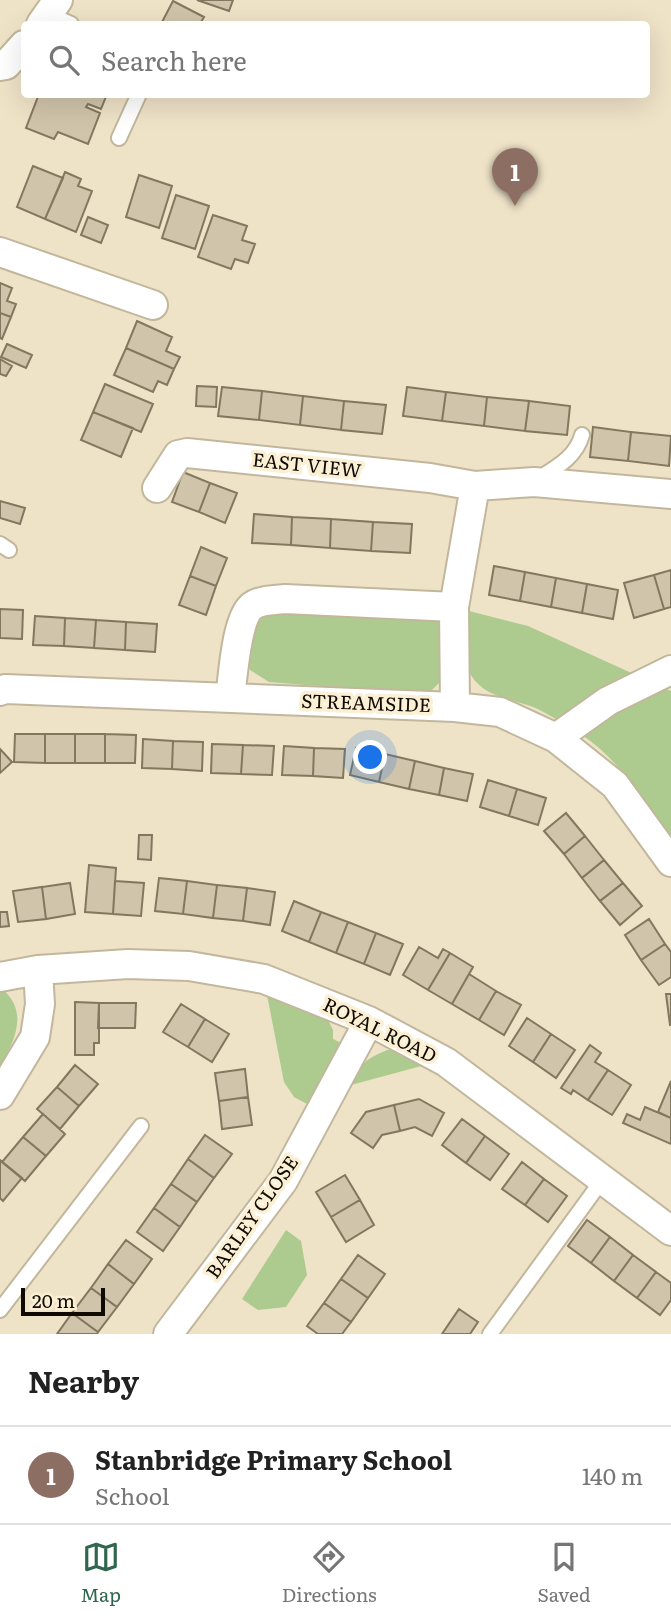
<!DOCTYPE html>
<style>
:root{--surface:#fff;--page:#f6f6f6;--text:#222;--muted:#767676;--line:#e0e0e0;--accent:#2e664e}
body{margin:0;font-family:Literata,serif;background:var(--page);color:var(--text)}
.scale{position:absolute;left:21px;bottom:18px;width:84px;box-sizing:border-box;padding-left:7px;border:4px solid #0f0b03;border-top:0;font-size:19px;line-height:24px;white-space:nowrap;color:#0f0b03;-webkit-text-stroke:5px #fbefd4;paint-order:stroke}
.you{position:absolute;left:371px;top:758px;width:24px;height:24px;margin:-18px;border:5px solid #fff;border-radius:50%;background:#1a73e8;box-shadow:0 0 0 10px #1a73e833}
.badge{display:grid;place-items:center;width:46px;height:46px;border-radius:50%;background:var(--accent);color:#fff;font-size:23px;font-weight:700}
.pin{position:absolute;translate:-50% -58px;filter:drop-shadow(0 2px 4px #0008)}
.pin::after{content:'';position:absolute;top:37px;width:24px;height:21px;background:inherit;clip-path:polygon(0 0,100% 0,50% 100%)}
.list{margin:0;padding:0;list-style:none}
h2{display:flex;justify-content:space-between;align-items:center;height:91px;margin:0;padding:0 28px;font-size:30px}
h2 small{font-size:23px;font-weight:400;color:var(--muted)}
.list li{display:grid;grid-template-columns:46px 1fr auto;gap:21px;align-items:center;box-sizing:border-box;height:98px;padding:0 28px;border-top:2px solid var(--line)}
.list b{display:block;font-size:26px;white-space:nowrap}
.list p{margin:0;font-size:23px;white-space:nowrap;color:var(--muted)}
.list em{font-size:23px;font-style:normal;color:var(--muted)}
.icon{flex:none;width:38px;height:38px;fill:none;stroke:currentColor;stroke-width:2;stroke-linecap:round;stroke-linejoin:round}
.map{position:relative;flex:none;width:671px;height:1334px;overflow:hidden}
.search{position:absolute;background:var(--surface);box-shadow:0 7px 28px #0002;left:21px;right:21px;top:21px;height:77px;display:flex;align-items:center;gap:18px;box-sizing:border-box;padding:0 24px;border-radius:7px;color:var(--muted);font-size:26px}
.sheet{height:189px;background:var(--surface)}
nav{display:flex;justify-content:space-around;align-items:center;box-sizing:border-box;height:98px;border-top:2px solid var(--line);background:var(--surface);font-size:19px;color:var(--muted)}
nav a{display:grid;justify-items:center;gap:4px}
nav .on{color:var(--accent)}
.map>svg:first-child{display:block}
.green{fill:#adcb8e}
.building{fill:#d0c4aa;stroke:#82785f;stroke-width:2}
.lines{fill:none;stroke-linecap:round;stroke-linejoin:round}
.service-casing{stroke:#c2b79c;stroke-width:18}
.minor-casing{stroke:#c2b79c;stroke-width:32}
.service{stroke:#fff;stroke-width:14}
.minor{stroke:#fff;stroke-width:28}
.labels{text-anchor:middle;stroke-width:7;stroke-linejoin:round;paint-order:stroke}
.street-label{font-size:19px;fill:#0f0b03;stroke:#fbefd4}
</style>
<div class="map">
<svg width="671" height="1334" viewBox="0 0 671 1334">
<rect width="100%" height="100%" fill="#eee2c7"/>
<path class="green" d="M264,609l201,1 63,16 143,65v150c-24,-35 -48,-76 -82,-101 -13,-10 -28,-18 -42,-26 -26,-17 -64,-12 -78,-43l-23,2 -5,8 -14,14 -158,-13 -19,-12 -6,-17 4,-27z
M2,989c27,22 13,53 -2,76v-75z
M267,995l60,23 6,12v9l8,4 -30,63 -17,-9 -10,-15z
M387,1050h14l24,15 -74,20c9,-22 15,-26 36,-35z
M286,1230l15,11 6,34 -21,32 -28,3 -16,-11z"/>
<path class="building" d="M197,0h36l-4,11z
M173,1l31,16 -4,7h-39z
M39,94h68l-6,15 -13,-5 -2,3 14,6 -12,31 -30,-12 -4,7 -28,-11z
M33,166l30,12 -18,41 -28,-12z
M65,172l16,7 -3,7 14,5 -16,41 -31,-13z
M139,175l33,11 -13,42 -33,-11z
M176,195l33,11 -14,43 -33,-11z
M213,215l34,11 -5,14 13,4 -7,19 -13,-4 -4,10 -33,-12z
M88,217l20,8 -7,18 -20,-8z
M0,283l12,5 -5,13 9,3 -5,13 -11,-4z
M0,313l11,4 -9,22 -2,-1z
M137,321l35,16 -6,14 14,6 -6,12 -48,-21z
M7,344l25,11 -6,13 -25,-11z
M126,348l48,21 -7,16 -9,-4 -5,11 -39,-17z
M0,359l12,7 -6,10 -6,-2z
M105,384l48,20 -12,28 -48,-20z
M197,386l20,1 -1,20 -20,-1z
M222,387l40,4 -3,29 -41,-4z
M407,387l39,5 -4,29 -39,-5z
M262,391l41,5 -3,29 -41,-5z
M446,392l41,5 -3,29 -42,-5z
M303,396l41,5 -3,29 -41,-5z
M487,397l42,4 -4,30 -41,-5z
M344,401l42,4 -4,29 -41,-4z
M529,401l41,5 -3,29 -42,-4z
M93,412l40,16 -12,29 -40,-17z
M593,427l38,5 -3,29 -38,-4z
M631,432l40,4 -2,30 -41,-5z
M183,472l27,11 -11,29 -27,-10z
M210,483l27,10 -12,30 -26,-11z
M0,501l25,7 -5,16 -20,-6z
M254,514l38,3 -1,28 -39,-2z
M292,517l39,2 -1,29 -39,-3z
M331,519l42,3 -2,29 -41,-3z
M373,522l39,2 -2,29 -39,-2z
M201,547l26,11 -11,28 -26,-10z
M494,566l31,6 -5,29 -31,-6z
M671,570v37l-7,2 -10,-34z
M525,572l31,6 -5,29 -31,-6z
M654,575l10,34 -30,9 -10,-35z
M190,576l26,10 -10,29 -27,-10z
M556,578l31,6 -5,29 -31,-6z
M587,584l31,6 -5,29 -31,-6z
M0,609l23,1 -1,29 -22,-1z
M35,616l30,2 -1,28 -31,-1z
M65,618l31,2 -2,28 -30,-2z
M96,620l30,2 -1,28 -31,-2z
M126,622l31,2 -2,28 -30,-2z
M15,734h30v29l-31,-1z
M45,734h30v29h-30z
M75,734h30v29h-30z
M105,734l31,1 -1,28h-30z
M143,739l30,2 -1,28 -30,-1z
M173,741l30,1 -1,29 -30,-2z
M212,744l31,1 -2,29 -30,-1z
M243,745l31,1 -2,29 -31,-1z
M284,746l30,2 -1,28 -31,-1z
M314,748l31,1 -2,29 -30,-2z
M356,748l29,6 -6,28 -29,-7z
M0,749l12,13 -12,11z
M385,754l30,7 -6,28 -30,-7z
M415,761l29,7 -5,27 -30,-6z
M444,768l29,6 -6,27 -28,-6z
M488,780l29,9 -8,27 -29,-9z
M517,789l29,9 -8,27 -29,-9z
M566,813l19,23 -21,18 -20,-23z
M139,835h13l-1,25 -13,-1z
M585,836l19,24 -22,18 -18,-24z
M604,860l19,23 -23,18 -18,-23z
M89,865l27,3 -3,46 -28,-2z
M159,878l28,3 -4,33 -28,-3z
M115,881l29,2 -3,33 -28,-2z
M187,881l30,4 -4,33 -30,-4z
M70,883l5,31 -29,5 -4,-32z
M623,883l19,23 -22,19 -20,-24z
M217,885l30,3 -4,33 -30,-3z
M42,887l4,32 -28,3 -5,-31z
M247,888l28,4 -5,33 -27,-4z
M294,901l27,11 -12,30 -27,-11z
M0,912h7l2,14 -9,1z
M321,912l27,10 -12,31 -27,-11z
M649,919l16,25 -24,16 -16,-25z
M348,922l28,11 -12,31 -28,-11z
M376,933l27,11 -13,31 -26,-11z
M665,944l6,8v25l-12,8 -18,-25z
M419,947l19,11 5,-9 7,4 -22,37 -25,-15z
M450,953l23,14 -21,37 -24,-14z
M469,974l27,17 -17,29 -27,-16z
M496,991l25,14 -17,30 -25,-15z
M666,994h5v31h-1z
M75,1002l24,1v40h-5v12h-19z
M99,1003h37l-1,25h-37z
M181,1004l24,15 -17,28 -25,-15z
M527,1018l24,16 -18,28 -24,-16z
M205,1019l24,15 -17,28 -24,-15z
M551,1034l24,16 -19,28 -23,-16z
M590,1045l11,8 -6,9 13,8 -20,30 -15,-10 -2,4 -10,-6z
M75,1065l23,19 -19,22 -22,-19z
M245,1069l3,28 -29,4 -4,-28z
M608,1070l23,15 -19,30 -24,-15z
M671,1081v37l-13,-6z
M57,1087l22,19 -19,23 -23,-20z
M248,1097l4,28 -30,4 -3,-28z
M419,1099l25,14 -12,23 -17,-9 -15,4 -6,-26z
M394,1105l6,26 -18,4 -9,13 -22,-15 15,-21z
M645,1107l26,11v26l-48,-21 4,-9 13,6z
M43,1114l22,20 -19,22 -23,-19z
M462,1119l23,17 -19,27 -24,-18z
M205,1135l27,19 -18,24 -26,-19z
M485,1136l24,18 -19,26 -24,-17z
M23,1137l23,19 -21,25 -23,-19z
M188,1159l26,19 -17,24 -26,-18z
M0,1160l22,18 -19,23 -3,-3z
M522,1162l22,17 -19,26 -23,-16z
M345,1175l15,25 -29,17 -15,-25z
M544,1179l23,17 -19,26 -23,-17z
M171,1184l26,18 -17,25 -26,-19z
M360,1200l14,25 -28,17 -15,-25z
M154,1208l26,19 -17,24 -26,-19z
M587,1220l23,17 -19,26 -23,-17z
M610,1237l23,18 -19,26 -23,-18z
M126,1240l26,19 -18,25 -26,-20z
M358,1255l27,19 -17,24 -27,-19z
M633,1255l23,17 -19,26 -23,-17z
M108,1264l26,20 -17,23 -26,-19z
M656,1272l15,11v17l-11,15 -23,-17z
M341,1279l27,19 -17,24 -27,-19z
M91,1288l26,19 -19,25 -26,-19z
M324,1303l27,19 -9,12h-24l-11,-8z
M459,1309l19,13 -8,12h-28z
M72,1313l26,19 -1,2h-40z"/>
<g class="lines">
<defs>
<path id="service" d="M48,14l23,10
M119,138l20,-44
M538,479c19,-12 38,-22 44,-44
M0,544l9,6
M0,1310l141,-184
M490,1334l113,-155"/>
<path id="minor" d="M41,24l17,-24
M0,66l6,-1 18,-20
M0,252l153,53
M157,488l21,-33 9,-2 243,25 45,8
M0,691l5,-2 450,18 45,5 56,26 59,47 56,77
M230,698c3,-21 6,-79 22,-92 8,-6 23,-6 33,-7l169,8
M455,707l-1,-100 21,-121 59,-4 137,12
M556,738l52,-37 63,-31
M0,977l38,-7 90,-6 61,2 75,13 105,42 77,41 225,169
M0,1095l35,-58 5,-33 -2,-34
M168,1334l115,-153 86,-160"/>
</defs>
<use href="#service" class="service-casing"/>
<use href="#minor" class="minor-casing"/>
<use href="#service" class="service"/>
<use href="#minor" class="minor"/>
</g>
<g class="labels">
<g class="street-label">
<text transform="translate(307 465) rotate(6)" y="7">EAST VIEW</text>
<text transform="translate(366 703) rotate(2)" y="7">STREAMSIDE</text>
<text transform="translate(380 1030) rotate(26)" y="7">ROYAL ROAD</text>
<text transform="translate(252 1217) rotate(-55)" y="7">BARLEY CLOSE</text>
</g>
</g>
</svg>
<div class="scale">20 m</div>
<div class="you"></div>
<div class="pin badge" style="left:515px;top:206px;background:#8d6e63">1</div>
<div class="search"><svg class="icon" aria-label="search" viewBox="0 0 24 24"><circle cx="10" cy="10" r="6"/><path d="M15 15l6 6"/></svg>Search here</div>
</div>
<section class="sheet">
<h2>Nearby<small></small></h2>
<ul class="list">
<li><span class="badge" style="background:#8d6e63">1</span><div><b>Stanbridge Primary School</b><p>School</p></div><em>140 m</em></li>
</ul>
</section>
<nav>
<a class="on"><svg class="icon" aria-label="map" viewBox="0 0 24 24"><path d="M3 6l6-2 6 2 6-2v14l-6 2-6-2-6 2zM9 4v14M15 6v14"/></svg>Map</a>
<a><svg class="icon" aria-label="directions" viewBox="0 0 24 24"><path d="M12 3l9 9-9 9-9-9zM9 14v-3h6M13 9l2 2-2 2"/></svg>Directions</a>
<a><svg class="icon" aria-label="saved" viewBox="0 0 24 24"><path d="M7 4h10v16l-5-4-5 4z"/></svg>Saved</a>
</nav>
